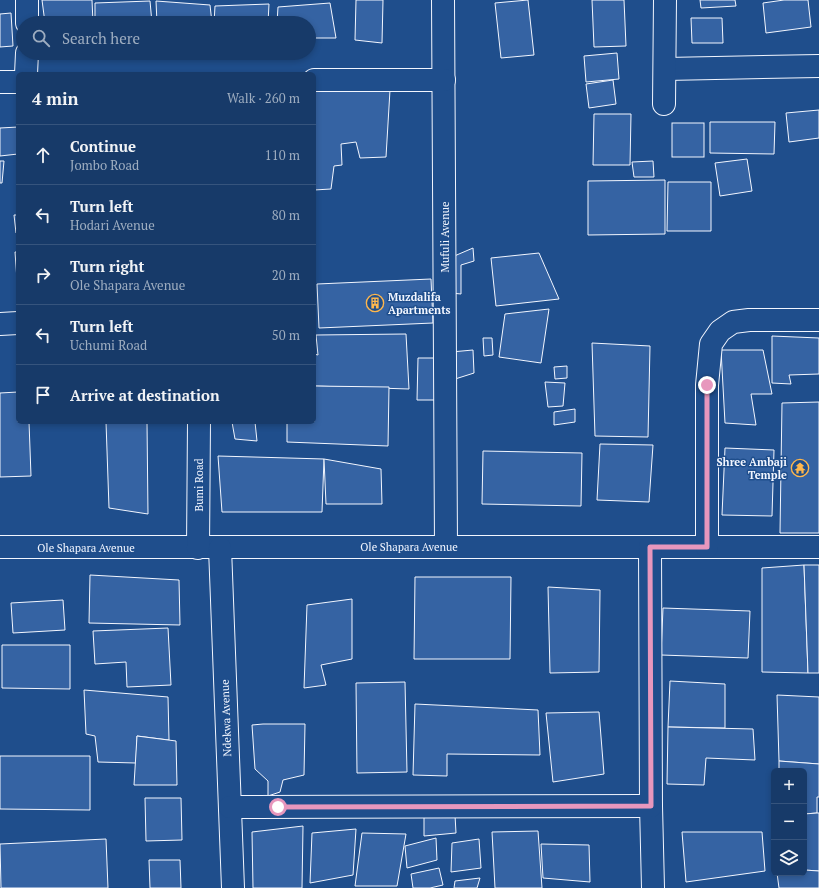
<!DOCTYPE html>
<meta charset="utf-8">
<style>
:root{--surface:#173a69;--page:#244571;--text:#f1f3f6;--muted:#9eadc0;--line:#36547d}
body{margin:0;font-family:"PT Serif",serif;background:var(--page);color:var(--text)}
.controls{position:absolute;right:12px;bottom:12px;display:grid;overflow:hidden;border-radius:6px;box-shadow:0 2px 6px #0003}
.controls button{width:36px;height:36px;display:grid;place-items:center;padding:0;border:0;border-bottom:1px solid var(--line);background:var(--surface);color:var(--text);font:20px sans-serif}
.stop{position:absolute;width:12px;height:12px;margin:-9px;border:3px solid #e797bd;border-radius:50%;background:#fff}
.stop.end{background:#e797bd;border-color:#fff;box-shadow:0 1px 4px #0008}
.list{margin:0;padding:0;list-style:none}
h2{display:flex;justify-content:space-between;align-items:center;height:52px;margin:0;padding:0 16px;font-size:17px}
h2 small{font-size:13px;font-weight:400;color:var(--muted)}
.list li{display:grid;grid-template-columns:26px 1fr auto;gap:12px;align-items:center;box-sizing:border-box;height:60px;padding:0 16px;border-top:1px solid var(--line)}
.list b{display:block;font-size:15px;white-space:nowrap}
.list p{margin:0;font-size:13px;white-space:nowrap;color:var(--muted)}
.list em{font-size:13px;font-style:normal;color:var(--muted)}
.icon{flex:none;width:22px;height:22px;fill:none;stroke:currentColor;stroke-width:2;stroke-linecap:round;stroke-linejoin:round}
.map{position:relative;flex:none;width:819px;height:888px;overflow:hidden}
.search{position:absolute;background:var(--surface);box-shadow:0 2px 6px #0003;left:16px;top:16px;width:300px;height:44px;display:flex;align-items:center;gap:10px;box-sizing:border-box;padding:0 14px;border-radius:22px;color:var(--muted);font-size:15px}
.panel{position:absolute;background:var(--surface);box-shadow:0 2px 6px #0003;left:16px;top:72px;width:300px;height:352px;border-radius:6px}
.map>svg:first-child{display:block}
</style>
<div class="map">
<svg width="819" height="888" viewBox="0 0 819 888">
<rect width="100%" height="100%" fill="#1f4e8c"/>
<g fill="#3563a3" stroke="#f2f6ff">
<polygon points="42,0 92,0 93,23 45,23"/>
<polygon points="356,0 383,0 382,43 355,40"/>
<polygon points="528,0 534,55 501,58 495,3"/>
<polygon points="592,0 624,0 626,46 594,47"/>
<polygon points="700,0 735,0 736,6 701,8"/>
<polygon points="784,0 808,0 811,27 766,33 763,3"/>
<polygon points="150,1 152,23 95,23 95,3"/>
<polygon points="156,1 210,5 212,23 157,23"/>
<polygon points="330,3 336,38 309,38 309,23 277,23 278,7"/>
<polygon points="269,4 268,23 214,23 215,6"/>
<polygon points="11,13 13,46 0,47 0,14"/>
<polygon points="691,18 722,18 723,43 692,43"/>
<polygon points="617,53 619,79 586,82 584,56"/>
<polygon points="613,80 616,104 589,108 586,84"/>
<polygon points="314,87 390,90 386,157 360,158 356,142 341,144 342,165 334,166 331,189 314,190"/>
<polygon points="819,110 819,138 789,142 786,113"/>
<polygon points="594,114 631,114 630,165 593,165"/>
<polygon points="710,122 775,122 774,154 710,153"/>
<rect x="672" y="123" width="32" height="34"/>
<polygon points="18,127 18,154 0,156 0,128"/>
<polygon points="747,159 752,191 720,196 715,163"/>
<polygon points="0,161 4,161 2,183 0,183"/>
<polygon points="653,161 654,177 634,177 632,162"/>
<polygon points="665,180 665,234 588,235 588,181"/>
<polygon points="668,182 711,182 711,231 667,231"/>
<polygon points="14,215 18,215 18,233 16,233"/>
<polygon points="473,248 474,261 461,265 461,294 451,293 452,257"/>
<polygon points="15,252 18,252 18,280 17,280"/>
<polygon points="539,253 559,299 496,306 491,258"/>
<polygon points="431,279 433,323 319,328 317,284"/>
<polygon points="549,309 541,363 499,357 505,314"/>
<polygon points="406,334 409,389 314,386 314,354 318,355 316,335"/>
<polygon points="772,336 819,338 819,374 789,375 791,384 772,383"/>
<polygon points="483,338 492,338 493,355 484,356"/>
<polygon points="592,343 650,346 648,437 595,436"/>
<polygon points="473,350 474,373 452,380 451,352"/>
<polygon points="721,350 763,350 772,394 751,394 756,425 725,423"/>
<polygon points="418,358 440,358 440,400 417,400"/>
<polygon points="567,366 567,378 555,379 554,367"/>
<polygon points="545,382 565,383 563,406 548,407"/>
<polygon points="314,386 389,387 388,446 287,442 287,422 314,422"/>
<polygon points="18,392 18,422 29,422 31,476 0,477 0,393"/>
<polygon points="819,402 819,533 780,533 782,403"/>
<polygon points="575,409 575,422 554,425 554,412"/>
<polygon points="106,422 147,422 148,514 109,508"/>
<polygon points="232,422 255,422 257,441 235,439"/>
<polygon points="600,444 653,445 649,502 597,500"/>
<polygon points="725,448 774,450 772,516 722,515"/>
<polygon points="483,451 582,453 581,506 482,504"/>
<polygon points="218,456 324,459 322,512 222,512"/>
<polygon points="324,459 381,469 382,504 326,504"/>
<polygon points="804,565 808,673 762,672 762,568"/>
<polygon points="804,565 819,565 819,673 808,673"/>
<polygon points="90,575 179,580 180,625 89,623"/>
<polygon points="415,577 511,577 510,659 414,659"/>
<polygon points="548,587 600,590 599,672 550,673"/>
<polygon points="352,599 352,659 321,665 326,685 304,688 307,605"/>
<polygon points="63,600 65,630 13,633 11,603"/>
<polygon points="663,608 750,611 748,658 661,655"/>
<polygon points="168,628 171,685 127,687 126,662 95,664 93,631"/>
<polygon points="2,645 70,645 70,689 2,688"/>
<polygon points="670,681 725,684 725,728 668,727"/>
<polygon points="405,682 407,772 357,773 356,683"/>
<polygon points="84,690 168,697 169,740 137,736 136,763 98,762 95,736 86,734"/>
<polygon points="777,695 819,697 819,764 779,761"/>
<polygon points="415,704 538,710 540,755 447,754 447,776 413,775"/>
<polygon points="599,712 604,774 553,782 546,713"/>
<polygon points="263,724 305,724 304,775 283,780 280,792 268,796 268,781 255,769 252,725"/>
<polygon points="668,727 753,729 755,760 706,758 704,785 667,784"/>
<polygon points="137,736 176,741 177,785 134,785"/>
<polygon points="0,756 90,756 90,810 0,809"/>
<polygon points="779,761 819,764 819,797 817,797 817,813 804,814 804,771 779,771"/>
<polygon points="145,798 181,798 182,840 146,841"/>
<polygon points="817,813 819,813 819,871 804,870 804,814"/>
<polygon points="455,815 456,833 424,836 424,817"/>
<polygon points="303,826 302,888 253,888 252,832"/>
<polygon points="356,829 353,875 310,883 312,833"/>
<polygon points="538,831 542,888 495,888 492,832"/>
<polygon points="682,832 762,832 765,871 686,882"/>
<polygon points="362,833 406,834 397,886 355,886"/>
<polygon points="436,838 437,860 407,868 405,846"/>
<polygon points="106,839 108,888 1,888 0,844"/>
<polygon points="479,839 481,868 451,872 452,843"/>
<polygon points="541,844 589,845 590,882 543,878"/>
<polygon points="149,860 180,860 181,888 150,888"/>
<polygon points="439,868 443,885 430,888 413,888 411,874"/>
<polygon points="804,870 819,871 819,888 779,888 777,873 804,873"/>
<polygon points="480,878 477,888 454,888 455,881"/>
</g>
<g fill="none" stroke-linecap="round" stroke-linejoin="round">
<defs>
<g id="minor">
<polyline points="443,0 446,546"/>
<polyline points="27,23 27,0"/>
<polyline points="666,69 819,66"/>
<polyline points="26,74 27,53"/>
<polyline points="314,80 444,80"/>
<polyline points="0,82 18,82"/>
<polyline points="664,104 665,0"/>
<polyline points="0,324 18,323"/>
<polyline points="0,547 819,547"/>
<polyline points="650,547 651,806 653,888"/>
<polyline points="707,547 707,385 711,344 720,331 733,322 749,320 819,320"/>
<polyline points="198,548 199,422"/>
<polyline points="220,548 233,888"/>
<polyline points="230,807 651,806"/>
</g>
</defs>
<use href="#minor" stroke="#f2f6ff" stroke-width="24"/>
<use href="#minor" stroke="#1f4e8c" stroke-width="22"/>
</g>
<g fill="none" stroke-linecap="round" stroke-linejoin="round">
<polyline stroke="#e797bd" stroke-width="5" points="278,807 651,806 650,547 707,547 707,385"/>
</g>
<defs>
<symbol id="building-ring" viewBox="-11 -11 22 22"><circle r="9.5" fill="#1f4e8c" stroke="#ffb74d" stroke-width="1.5"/><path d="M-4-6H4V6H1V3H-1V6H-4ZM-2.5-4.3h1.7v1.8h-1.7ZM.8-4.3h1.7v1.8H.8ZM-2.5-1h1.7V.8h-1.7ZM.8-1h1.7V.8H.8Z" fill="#ffb74d"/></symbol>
<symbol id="temple-ring" viewBox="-11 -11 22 22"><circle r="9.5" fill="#1f4e8c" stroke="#ffb74d" stroke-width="1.5"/><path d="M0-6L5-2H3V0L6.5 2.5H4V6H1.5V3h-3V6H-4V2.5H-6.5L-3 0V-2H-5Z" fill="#ffb74d"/></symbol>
</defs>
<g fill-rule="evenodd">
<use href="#building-ring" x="365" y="293" width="20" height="20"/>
<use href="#temple-ring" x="790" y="458" width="20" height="20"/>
</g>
<g text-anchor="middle" stroke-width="3" stroke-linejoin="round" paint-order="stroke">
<g font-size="11" fill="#f2f6ff" stroke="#1f4e8c">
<text transform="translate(445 237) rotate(-90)" y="4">Mufuli Avenue</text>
<text transform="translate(199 485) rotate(-90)" y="4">Bumi Road</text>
<text x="409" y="551">Ole Shapara Avenue</text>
<text x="86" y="552">Ole Shapara Avenue</text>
<text transform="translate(226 718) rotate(-92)" y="4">Ndekwa Avenue</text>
</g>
<g font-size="11" font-weight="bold" fill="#f2f6ff" stroke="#1f4e8c" text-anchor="start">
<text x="388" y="301">Muzdalifa<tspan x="388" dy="13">Apartments</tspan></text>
<text x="787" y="466" text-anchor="end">Shree Ambaji<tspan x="787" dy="13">Temple</tspan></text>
</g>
</g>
</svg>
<div class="controls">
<button>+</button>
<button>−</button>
<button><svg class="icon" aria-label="layers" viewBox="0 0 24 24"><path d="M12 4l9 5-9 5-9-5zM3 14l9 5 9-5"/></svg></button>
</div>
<div class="stop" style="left:278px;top:807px"></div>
<div class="stop end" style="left:707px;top:385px"></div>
<div class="search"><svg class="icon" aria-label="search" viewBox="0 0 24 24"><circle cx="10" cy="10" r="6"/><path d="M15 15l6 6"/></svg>Search here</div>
<section class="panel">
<h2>4 min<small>Walk · 260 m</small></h2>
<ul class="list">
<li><svg class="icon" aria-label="ahead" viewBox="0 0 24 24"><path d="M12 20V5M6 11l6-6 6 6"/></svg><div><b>Continue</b><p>Jombo Road</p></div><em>110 m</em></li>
<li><svg class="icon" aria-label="left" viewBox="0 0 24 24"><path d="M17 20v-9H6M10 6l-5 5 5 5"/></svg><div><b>Turn left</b><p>Hodari Avenue</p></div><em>80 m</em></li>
<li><svg class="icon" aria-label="right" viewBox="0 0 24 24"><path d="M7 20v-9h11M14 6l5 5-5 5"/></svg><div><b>Turn right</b><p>Ole Shapara Avenue</p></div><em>20 m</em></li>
<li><svg class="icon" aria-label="left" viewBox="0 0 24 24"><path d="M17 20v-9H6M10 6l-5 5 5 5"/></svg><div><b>Turn left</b><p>Uchumi Road</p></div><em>50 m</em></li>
<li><svg class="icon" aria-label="arrive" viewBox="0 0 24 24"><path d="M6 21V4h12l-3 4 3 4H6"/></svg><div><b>Arrive at destination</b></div></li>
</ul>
</section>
</div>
